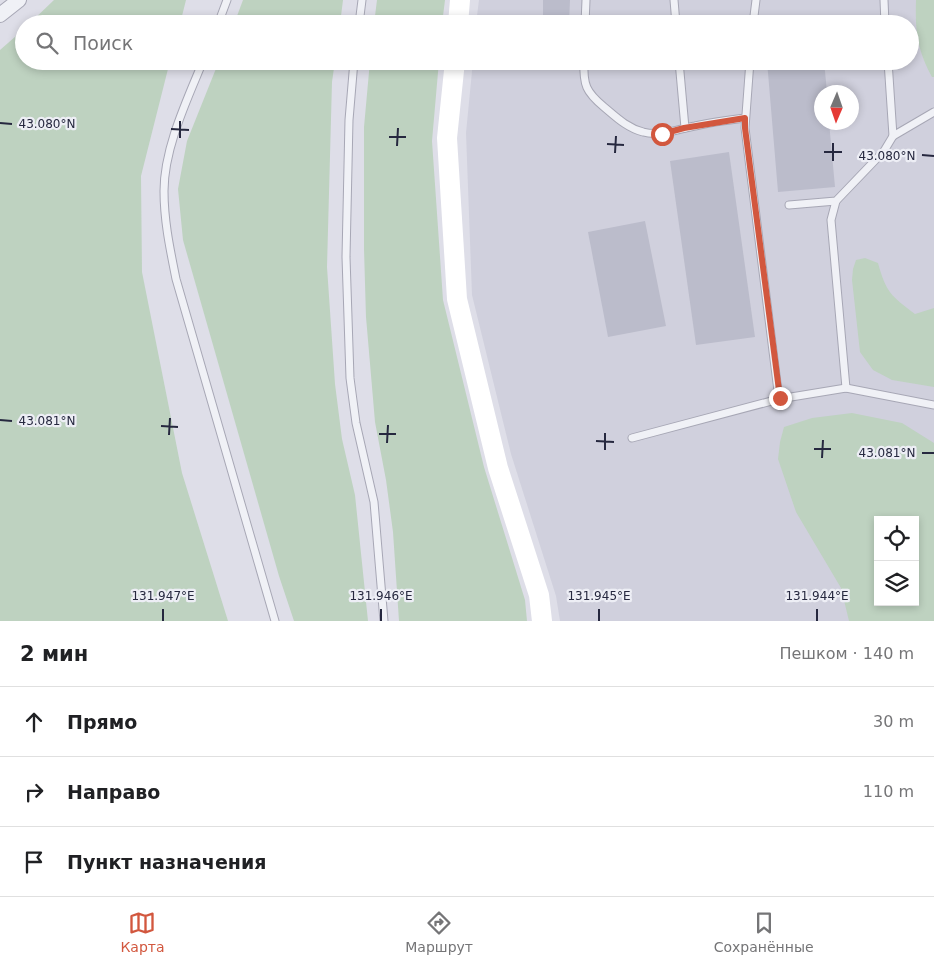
<!DOCTYPE html>
<html lang="ru">
<meta charset="utf-8">
<style>
:root{--surface:#fff;--page:#f2f2f2;--text:#202124;--muted:#757577;--line:#e0e0e0;--accent:#d2573e}
body{margin:0;font-family:"DejaVu Sans",sans-serif;background:var(--page);color:var(--text)}
.controls{position:absolute;right:15px;bottom:15px;display:grid;overflow:hidden;border-radius:0px;box-shadow:0 2px 8px #0003}
.controls button{width:45px;height:45px;display:grid;place-items:center;padding:0;border:0;border-bottom:1px solid var(--line);background:var(--surface);color:var(--text);font:25px sans-serif}
.compass{position:absolute;left:814px;top:85px;width:45px;height:45px;border-radius:50%;background:var(--surface);box-shadow:0 2px 8px #0003;rotate:182deg}
.stop{position:absolute;width:15px;height:15px;margin:-11px;border:4px solid #d2573e;border-radius:50%;background:#fff}
.stop.end{background:#d2573e;border-color:#fff;box-shadow:0 1px 5px #0008}
.list{margin:0;padding:0;list-style:none}
h2{display:flex;justify-content:space-between;align-items:center;height:65px;margin:0;padding:0 20px;font-size:21px}
h2 small{font-size:16px;font-weight:400;color:var(--muted)}
.list li{display:grid;grid-template-columns:32px 1fr auto;gap:15px;align-items:center;box-sizing:border-box;height:70px;padding:0 20px;border-top:1px solid var(--line)}
.list b{display:block;font-size:19px;white-space:nowrap}
.list em{font-size:16px;font-style:normal;color:var(--muted)}
.icon{flex:none;width:28px;height:28px;fill:none;stroke:currentColor;stroke-width:2;stroke-linecap:round;stroke-linejoin:round}
.map{position:relative;flex:none;width:934px;height:621px;overflow:hidden}
.search{position:absolute;background:var(--surface);box-shadow:0 2px 8px #0003;left:15px;right:15px;top:15px;height:55px;display:flex;align-items:center;gap:12px;box-sizing:border-box;padding:0 18px;border-radius:28px;color:var(--muted);font-size:19px}
.sheet{height:275px;background:var(--surface)}
nav{display:flex;justify-content:space-around;align-items:center;box-sizing:border-box;height:70px;border-top:1px solid var(--line);background:var(--surface);font-size:14px;color:var(--muted)}
nav a{display:grid;justify-items:center;gap:2px}
nav .on{color:var(--accent)}
.map>svg:first-child{display:block}
</style>
<div class="map">
<svg width="934" height="621" viewBox="0 0 934 621">
<rect width="100%" height="100%" fill="#dedee8"/>
<path fill="#d0d0dd" fill-rule="evenodd" d="M479 0H934V621H560L556 596 511 454 472 295 466 133 473 61H910V24H476ZM822 92H852V122H822ZM878 520H915V602H878Z"/>
<g fill="#bed2c0" fill-rule="evenodd">
<polygon points="54,0 186,0 180,24 29,24"/>
<polygon points="243,0 343,0 340,24 234,24"/>
<polygon points="377,0 445,0 442,24 374,24"/>
<path d="M916 0H934V77H932C917 50 915 30 916 0Z"/>
<polygon points="24,29 24,61 170,61 141,176 142,272 182,473 228,621 0,621 0,50"/>
<polygon points="219,61 335,61 332,82 327,267 335,384 342,439 355,495 368,621 294,621 279,576 183,240 178,189 187,141"/>
<polygon points="370,61 439,61 432,141 443,300 484,467 525,600 527,621 399,621 393,532 386,480 375,422 366,317 364,249 364,127"/>
<path d="M865 258 878 263C886 292 891 296 915 314L934 308V387L892 380 873 370 860 352 852 280 853 269 856 260Z"/>
<path d="M852 413 902 423 934 443V621H849L841 588 796 512 778 459 780 442 784 427 812 418ZM878 520H915V602H878Z"/>
</g>
<g fill="#bbbccb">
<polygon points="543,0 570,0 569,24 543,24"/>
<polygon points="821,20 821,24 793,24 793,22"/>
<polygon points="541,61 568,61 568,68 541,67"/>
<polygon points="767,61 824,61 827,92 822,92 822,122 829,122 835,187 778,192"/>
<polygon points="729,152 755,337 696,345 670,161"/>
<polygon points="645,221 666,326 608,337 588,232"/>
</g>
<g fill="none" stroke-linecap="round" stroke-linejoin="round">
<defs>
<g id="lane">
<polyline points="674,0 676,24"/>
<polyline points="884,0 885,24"/>
<polyline points="218,24 227,0"/>
<polyline points="359,24 362,0"/>
<polyline points="585,24 586,0"/>
<polyline points="753,24 756,0"/>
<path d="M203 61C187 100 164 148 164 191 164 221 170 249 176 279L275 621"/>
<polyline points="354,61 349,120 346,257 350,378 356,423 374,502 384,621"/>
<path d="M584 61C583 85 586 92 604 107 616 117 627 128 643 132 660 137 678 129 695 126 712 122 728 120 745 118"/>
<polyline points="679,61 685,128"/>
<polyline points="750,61 745,128 779,399"/>
<polyline points="893,136 934,112"/>
<polyline points="836,201 831,220 846,388"/>
<polyline points="789,205 836,201 884,151 893,136 888,61"/>
<polyline points="632,438 779,399 846,388 934,405"/>
</g>
<polyline id="street" points="0,15 19,0"/>
</defs>
<use href="#lane" stroke="#a7a7b5" stroke-width="9"/>
<use href="#street" stroke="#a7a7b5" stroke-width="16"/>
<use href="#lane" stroke="#f0f1f6" stroke-width="7"/>
<use href="#street" stroke="#f0f1f6" stroke-width="14"/>
<g stroke="#fff" stroke-width="20">
<polyline points="458,24 460,0"/>
<polyline points="455,61 447,138 457,299 498,468 539,595 542,621"/>
</g>
</g>
<g fill="none" stroke-linecap="round" stroke-linejoin="round">
<polyline stroke="#d2573e" stroke-width="6" points="662,134 684,128 745,118 745,128 780,398"/>
</g>
<path fill="none" stroke="#26283f" stroke-width="2" d="M0 123 12 124M171 129 189 130M389 137H406M180 138V121M607 144 624 145M397 146 398 128M824 152H842M615 153 616 136M922 155 934 156M833 161V143M0 420 12 421M161 426 178 427M379 434H396M169 435 170 418M596 441 614 442M387 443 388 425M814 449H831M605 450V433M922 453H934M822 458 823 440M163 621V609M381 621V609M599 621V609M817 621V609"/>
<g font-size="12" text-anchor="middle" fill="#26283f" stroke="#edeef5" stroke-width="4.5" stroke-linejoin="round" paint-order="stroke">
<text x="47" y="128">43.080°N</text>
<text x="887" y="160">43.080°N</text>
<text x="47" y="425">43.081°N</text>
<text x="887" y="457">43.081°N</text>
<text x="163" y="600">131.947°E</text>
<text x="381" y="600">131.946°E</text>
<text x="599" y="600">131.945°E</text>
<text x="817" y="600">131.944°E</text>
</g>
</svg>
<div class="controls">
<button><svg class="icon" aria-label="locate" viewBox="0 0 24 24"><circle cx="12" cy="12" r="6"/><path d="M12 2v4M12 18v4M2 12h4M18 12h4"/></svg></button>
<button><svg class="icon" aria-label="layers" viewBox="0 0 24 24"><path d="M12 4l9 5-9 5-9-5zM3 14l9 5 9-5"/></svg></button>
</div>
<svg class="compass" viewBox="-18 -18 36 36"><path d="M0-13l5 13h-10z" fill="#e53935"/><path d="M0 13l5-13h-10z" fill="#757577"/></svg>
<div class="stop" style="left:662px;top:134px"></div>
<div class="stop end" style="left:780px;top:398px"></div>
<div class="search"><svg class="icon" aria-label="search" viewBox="0 0 24 24"><circle cx="10" cy="10" r="6"/><path d="M15 15l6 6"/></svg>Поиск</div>
</div>
<section class="sheet">
<h2>2 мин<small>Пешком · 140 m</small></h2>
<ul class="list">
<li><svg class="icon" aria-label="ahead" viewBox="0 0 24 24"><path d="M12 20V5M6 11l6-6 6 6"/></svg><div><b>Прямо</b></div><em>30 m</em></li>
<li><svg class="icon" aria-label="right" viewBox="0 0 24 24"><path d="M7 20v-9h11M14 6l5 5-5 5"/></svg><div><b>Направо</b></div><em>110 m</em></li>
<li><svg class="icon" aria-label="arrive" viewBox="0 0 24 24"><path d="M6 21V4h12l-3 4 3 4H6"/></svg><div><b>Пункт назначения</b></div></li>
</ul>
</section>
<nav>
<a class="on"><svg class="icon" aria-label="map" viewBox="0 0 24 24"><path d="M3 6l6-2 6 2 6-2v14l-6 2-6-2-6 2zM9 4v14M15 6v14"/></svg>Карта</a>
<a><svg class="icon" aria-label="directions" viewBox="0 0 24 24"><path d="M12 3l9 9-9 9-9-9zM9 14v-3h6M13 9l2 2-2 2"/></svg>Маршрут</a>
<a><svg class="icon" aria-label="saved" viewBox="0 0 24 24"><path d="M7 4h10v16l-5-4-5 4z"/></svg>Сохранённые</a>
</nav>
